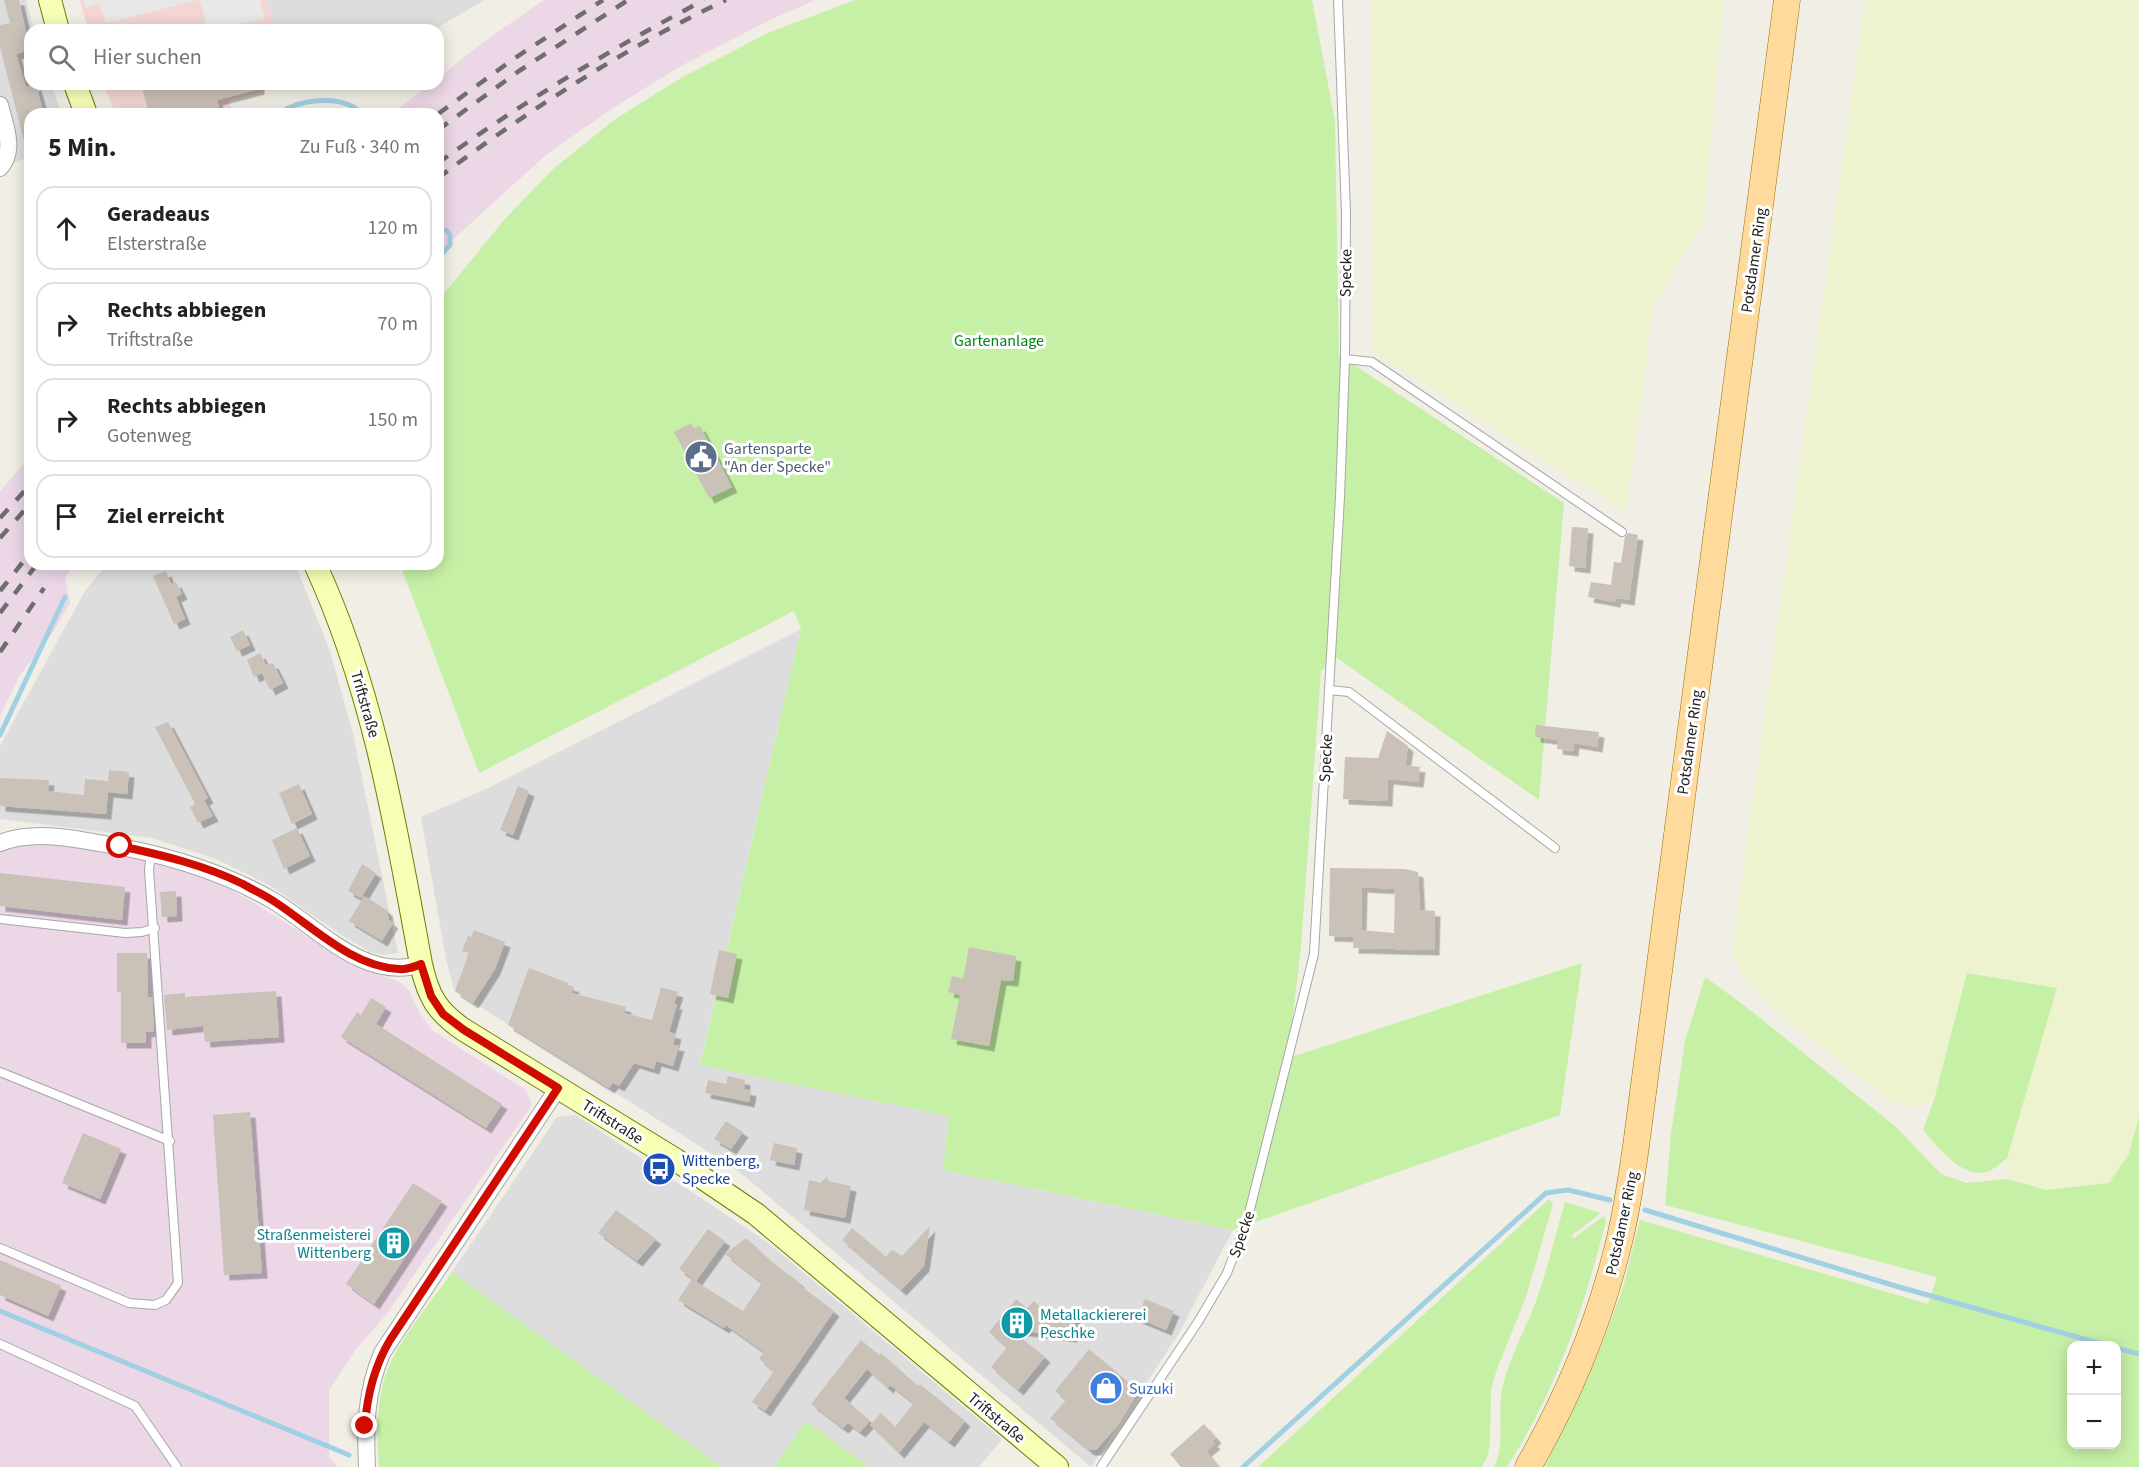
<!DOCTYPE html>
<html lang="de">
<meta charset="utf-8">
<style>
:root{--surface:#fff;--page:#f6f6f6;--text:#222;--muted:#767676;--line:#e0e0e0}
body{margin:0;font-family:"Source Sans 3",sans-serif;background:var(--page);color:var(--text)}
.controls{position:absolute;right:18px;bottom:18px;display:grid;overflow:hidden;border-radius:12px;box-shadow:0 3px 15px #0003}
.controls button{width:54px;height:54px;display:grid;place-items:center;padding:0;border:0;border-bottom:2px solid var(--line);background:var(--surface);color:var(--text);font:30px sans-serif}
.stop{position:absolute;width:18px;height:18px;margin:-14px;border:4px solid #d00c00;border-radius:50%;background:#fff}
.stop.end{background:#d00c00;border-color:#fff;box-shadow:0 2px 6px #0008}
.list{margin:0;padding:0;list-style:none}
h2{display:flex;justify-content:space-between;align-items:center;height:78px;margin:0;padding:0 24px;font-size:26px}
h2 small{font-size:20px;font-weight:400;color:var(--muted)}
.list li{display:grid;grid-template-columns:39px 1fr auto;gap:18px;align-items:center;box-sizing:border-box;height:84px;margin:0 12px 12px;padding:0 12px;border:2px solid var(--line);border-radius:18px}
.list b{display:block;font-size:22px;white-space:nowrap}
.list p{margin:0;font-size:20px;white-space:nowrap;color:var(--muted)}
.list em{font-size:20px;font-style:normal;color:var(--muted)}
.icon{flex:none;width:33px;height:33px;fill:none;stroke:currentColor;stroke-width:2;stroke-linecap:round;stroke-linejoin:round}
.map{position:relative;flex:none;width:2139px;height:1467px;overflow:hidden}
.search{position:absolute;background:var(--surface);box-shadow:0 3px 15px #0003;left:24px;top:24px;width:420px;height:66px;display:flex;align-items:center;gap:15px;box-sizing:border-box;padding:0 21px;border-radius:18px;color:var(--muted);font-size:22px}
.panel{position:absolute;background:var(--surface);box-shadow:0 3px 15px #0003;left:24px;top:108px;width:420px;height:462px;border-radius:18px}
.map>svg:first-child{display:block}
</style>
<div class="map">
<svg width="2139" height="1467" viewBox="0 0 2139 1467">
<defs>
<filter id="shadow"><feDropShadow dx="5.5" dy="5.5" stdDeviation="0" flood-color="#0004"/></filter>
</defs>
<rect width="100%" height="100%" fill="#f1eee5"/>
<g fill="#dedddd">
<polygon points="0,0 26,0 34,30 30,30 30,84 51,84 62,114 30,114 30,158 0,165"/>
<polygon points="267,0 484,0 434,30 274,30"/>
<polygon points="107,564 295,564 330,651 353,734 398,953 383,955 370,952 341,935 269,885 216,859 152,838 0,819 0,746 85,591"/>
<polygon points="801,629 700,1064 949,1116 944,1170 1233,1230 1178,1335 1091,1467 737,1170 454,990 446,959 421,817 488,788"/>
<polygon points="576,1115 767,1242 1002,1439 979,1467 869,1467 806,1421 774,1467 721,1467 452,1272 557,1117"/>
</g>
<g fill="#f3d6d3">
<polygon points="80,0 267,0 274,30 88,30"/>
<polygon points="103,84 287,84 287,86 229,100 232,114 116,114"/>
</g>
<g fill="#ebd7e6">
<polygon points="544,0 815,0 770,20 679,67 610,110 547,154 438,253 438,114 392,114 430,84 438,84 438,78 482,43"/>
<polygon points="30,457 30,564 76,564 65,577 70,603 53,632 20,675 0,716 0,491"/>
<polygon points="51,840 126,855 184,871 218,883 253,902 339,957 368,970 400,982 409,991 419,1012 433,1031 526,1090 532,1105 386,1315 356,1349 329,1390 329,1457 338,1467 0,1467 0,850 8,845"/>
</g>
<g fill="#edf2cf">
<polygon points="1371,0 1724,0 1703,224 1654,304 1626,512 1374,352"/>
<polygon points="1865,0 2139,0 2139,1117 2129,1154 2109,1183 2046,1190 2007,1179 2007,1158 2056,988 1967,973 1934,1100 1913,1109 1891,1101 1780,1015 1743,977 1732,949"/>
</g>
<g fill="#c7f0a7" fill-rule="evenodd">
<polygon points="855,0 1312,0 1335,121 1339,355 1564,503 1539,800 1337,658 1321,671 1301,947 1288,1058 1582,963 1560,1115 1233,1230 943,1170 949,1116 700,1065 801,629 794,611 479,773 400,564 438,564 438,301 504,220 553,169 614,120 681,78 768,33"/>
<path d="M1967 973 2057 988 2007 1158C2001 1162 1994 1170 1987 1172 1962 1179 1937 1146 1923 1130L1934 1100Z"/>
<path d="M1705 977 1745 1006 1895 1126 1941 1174 1967 1183 2007 1179 2046 1190 2109 1183 2129 1154 2139 1117V1467H1545L1599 1352 1623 1288 1640 1220 1928 1304 1937 1277 1665 1205 1671 1134 1685 1041ZM2072 1346H2116V1444H2072Z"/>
<polygon points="1549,1199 1553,1204 1526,1297 1497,1369 1491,1389 1490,1441 1488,1455 1482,1467 1258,1467"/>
<path d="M1565 1202 1601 1213 1571 1236 1574 1238 1604 1216 1606 1221C1584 1308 1556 1391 1507 1467H1494C1506 1443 1497 1416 1502 1390 1508 1360 1524 1332 1535 1304 1547 1271 1555 1236 1565 1202Z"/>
<path d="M452 1272 721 1467H379C377 1439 376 1411 383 1383 393 1346 430 1304 452 1272Z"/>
<polygon points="806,1421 869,1467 774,1467"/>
</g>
<g fill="#e8e8e8">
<polygon points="83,0 198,0 106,23 99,4 86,8"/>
<polygon points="200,0 260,0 265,18 218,30 207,30"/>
</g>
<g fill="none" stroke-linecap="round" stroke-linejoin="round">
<g stroke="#a2d0e3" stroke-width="5">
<path d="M278 114C299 99 343 93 362 114"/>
<polyline points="438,258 450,245 450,235 446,230"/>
<polyline points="82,567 85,564"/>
<polyline points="0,735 65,597"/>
<polyline points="1645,1210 1899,1287 2109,1346"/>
<polyline points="0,1311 349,1455"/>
<polyline points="2116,1348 2139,1354"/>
<polyline points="1243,1467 1546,1193 1568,1190 1610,1200"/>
</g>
</g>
<g fill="#cac1b8" fill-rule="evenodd" filter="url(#shadow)">
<polygon points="4,0 19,0 30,50 16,54 26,87 36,85 44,114 30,114 30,144 25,145 0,47 0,25 10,23"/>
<polygon points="141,84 259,84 259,89 217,100 221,114 149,114"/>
<polygon points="691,423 694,428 700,426 732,487 709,498 674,432"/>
<polygon points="1572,527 1588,528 1585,568 1569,566"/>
<polygon points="1628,533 1638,535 1629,600 1616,598 1615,602 1588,597 1591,582 1611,585 1614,562 1621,563 1625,537"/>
<polygon points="166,571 171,584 176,582 182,594 176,597 185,619 174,624 153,576"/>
<polygon points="243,630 250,645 237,651 230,637"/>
<polygon points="260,653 266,665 273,663 283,683 270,690 262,673 254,677 247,660"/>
<polygon points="168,722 208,798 204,800 213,816 198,823 190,807 195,804 155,727"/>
<polygon points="1536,725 1599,732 1597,747 1574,743 1573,751 1557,749 1558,740 1535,737"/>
<polygon points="1387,731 1408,746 1405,765 1420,767 1418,782 1388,779 1387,801 1343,799 1345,757 1378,758"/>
<polygon points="109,770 129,772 127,794 108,792 106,814 0,806 0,778 49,780 48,791 84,795 85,779 108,781"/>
<polygon points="299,784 312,814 292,824 279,793"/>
<polygon points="518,786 529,791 513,835 500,830"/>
<polygon points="297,828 310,856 284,869 272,840"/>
<polygon points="362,864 376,873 361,898 348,891"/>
<path d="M1330 868 1405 869 1418 872 1420 910 1435 911 1434 950 1353 948 1354 937 1329 936ZM1362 887 1395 889 1394 933 1361 930Z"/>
<polygon points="0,873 125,887 122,920 0,906"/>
<polygon points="176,891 177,916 162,917 160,892"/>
<polygon points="364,896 387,910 389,920 393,923 382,941 349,921"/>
<polygon points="474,930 505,942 495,969 473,1003 455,991 469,953 462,951 468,936 471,937"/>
<polygon points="969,947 1016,956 1013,981 1001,980 989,1046 951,1039 960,995 948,992 952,976 963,979"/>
<polygon points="719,950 737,954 728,998 710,994"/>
<polygon points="117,953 147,953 148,997 152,997 154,1031 146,1032 146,1043 121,1043 121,992 117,992"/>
<polygon points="529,968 568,983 568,985 574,987 572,993 626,1007 624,1013 652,1020 661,987 678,992 674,1004 677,1004 669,1032 676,1034 673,1045 679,1046 673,1066 656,1061 654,1069 634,1063 619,1086 613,1083 609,1088 508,1025"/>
<polygon points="276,991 279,1037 205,1042 203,1026 167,1030 164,995 185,993 185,997"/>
<polygon points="371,998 386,1007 376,1024 502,1104 486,1128 341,1037 357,1012 361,1015"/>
<polygon points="728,1076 745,1080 744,1089 751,1091 749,1102 705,1093 708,1080 726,1084"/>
<polygon points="250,1112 262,1273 224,1275 213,1115"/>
<polygon points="726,1121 743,1132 731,1149 714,1139"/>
<polygon points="83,1133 121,1149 100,1199 62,1183"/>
<polygon points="774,1143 797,1148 794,1165 770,1160"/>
<polygon points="827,1177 829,1181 851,1186 845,1218 804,1210 809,1180 820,1183"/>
<polygon points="413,1183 442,1201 374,1304 346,1284"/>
<polygon points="616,1210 656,1239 637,1261 598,1233"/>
<polygon points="930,1226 924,1266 901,1290 842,1240 852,1228 886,1257 892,1250 902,1256"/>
<polygon points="708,1229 725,1241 696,1281 679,1269"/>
<polygon points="746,1238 774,1264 799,1282 798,1284 834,1311 765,1411 752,1402 774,1371 759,1359 764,1352 726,1325 724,1328 678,1300 692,1279 743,1311 762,1283 725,1254"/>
<polygon points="0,1260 61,1286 48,1316 0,1295"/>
<polygon points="1016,1299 1027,1308 1034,1301 1049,1314 1075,1317 1072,1337 1010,1329 1045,1357 1018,1390 991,1367 1007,1347 989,1332"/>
<polygon points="1145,1299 1174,1311 1166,1330 1137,1318"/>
<polygon points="861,1340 879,1355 881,1353 918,1386 920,1384 965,1421 949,1442 924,1422 899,1453 870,1425 881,1413 895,1427 914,1403 890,1385 888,1388 867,1369 844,1398 870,1421 860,1432 848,1423 843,1428 811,1404"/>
<polygon points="1089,1349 1139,1391 1119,1424 1096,1450 1089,1450 1050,1418 1066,1400 1055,1391"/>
<polygon points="1204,1424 1216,1438 1212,1441 1215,1444 1206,1451 1219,1467 1181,1467 1170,1454"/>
</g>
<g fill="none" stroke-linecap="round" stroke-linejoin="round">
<defs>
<g id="lane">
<polyline points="1345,359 1372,362 1622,532"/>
<polyline points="1329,690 1349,692 1555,848"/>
<polyline points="0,919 125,933 142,932 155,928"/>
<polyline points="0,1072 170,1141"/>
<polyline points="0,1248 129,1303 155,1305 166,1300 178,1283 149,870 151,853"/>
<polyline points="0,1344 135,1406 177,1467"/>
<polyline points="1101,1467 1198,1322 1227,1273 1247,1221 1314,954 1340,497 1345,359 1346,213 1338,0"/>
</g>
<g id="street">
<path d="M0 105C5 126 16 150 0 168"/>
<path d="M0 843C32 831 66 837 99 843 160 853 218 869 272 900 316 926 365 983 421 964"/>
<path d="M367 1467C365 1426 366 1391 382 1353L558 1088"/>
</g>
<g id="secondary">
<polyline points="50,0 58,30"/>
<polyline points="75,84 86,114"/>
<path d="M315 564C374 691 396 828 421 964 428 996 437 1012 464 1030L676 1160 756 1214 1057 1467"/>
</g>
<path id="primary" d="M1528 1467C1567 1399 1598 1326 1617 1250 1626 1216 1631 1181 1636 1146L1787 0"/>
</defs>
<use href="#lane" stroke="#a7a7a7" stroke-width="10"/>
<use href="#street" stroke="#a7a7a7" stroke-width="18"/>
<use href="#secondary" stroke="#697e00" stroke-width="24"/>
<use href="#primary" stroke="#9c7100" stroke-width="27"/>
<use href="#lane" stroke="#fff" stroke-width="8"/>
<use href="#street" stroke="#fff" stroke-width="16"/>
<use href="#secondary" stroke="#f7ffb6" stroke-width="22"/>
<use href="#primary" stroke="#ffda9d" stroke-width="26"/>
<g stroke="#6e6e6e" stroke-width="4.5" stroke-dasharray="12 12" stroke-linecap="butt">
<polyline points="438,114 512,60 603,0"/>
<polyline points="438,130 519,71 628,0"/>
<path d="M438 163C523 102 611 49 704 0"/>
<path d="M438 178C526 112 626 47 726 0"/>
<polyline points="0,518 30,485"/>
<polyline points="0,538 30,504"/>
<polyline points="0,591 30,553"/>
<polyline points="0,613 37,564"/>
<polyline points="0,652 44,588"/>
</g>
</g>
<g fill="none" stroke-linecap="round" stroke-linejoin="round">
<path stroke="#d00c00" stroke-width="8" d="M120 846C162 855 204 865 243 884 253 890 265 895 275 902 312 926 352 967 399 969 407 970 414 967 421 964L431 996 443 1014 464 1030 558 1088 390 1340C374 1367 367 1395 365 1426"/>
</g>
<defs>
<symbol id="civic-disc" viewBox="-11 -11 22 22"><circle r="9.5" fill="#5c6f8a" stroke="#fff"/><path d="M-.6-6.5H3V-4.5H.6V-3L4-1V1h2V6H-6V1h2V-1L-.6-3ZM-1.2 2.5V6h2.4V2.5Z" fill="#fff"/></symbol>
<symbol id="bus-disc" viewBox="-11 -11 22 22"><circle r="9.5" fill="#1a4fb4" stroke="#fff"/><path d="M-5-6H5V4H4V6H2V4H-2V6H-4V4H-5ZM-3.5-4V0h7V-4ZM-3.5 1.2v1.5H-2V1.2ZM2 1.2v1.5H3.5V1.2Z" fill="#fff"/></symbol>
<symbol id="building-disc" viewBox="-11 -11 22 22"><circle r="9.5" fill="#0f9aa8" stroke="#fff"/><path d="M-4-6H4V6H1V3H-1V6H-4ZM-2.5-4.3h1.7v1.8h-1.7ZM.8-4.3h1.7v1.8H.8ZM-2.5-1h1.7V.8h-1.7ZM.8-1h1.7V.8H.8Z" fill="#fff"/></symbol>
<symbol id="shop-disc" viewBox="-11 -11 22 22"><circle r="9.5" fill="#3f7fe0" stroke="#fff"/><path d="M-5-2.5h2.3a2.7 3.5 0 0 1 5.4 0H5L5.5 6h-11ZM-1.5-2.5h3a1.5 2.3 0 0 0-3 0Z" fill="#fff"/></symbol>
</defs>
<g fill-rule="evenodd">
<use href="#civic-disc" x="682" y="438" width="38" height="38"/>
<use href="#bus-disc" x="640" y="1150" width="38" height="38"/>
<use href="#building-disc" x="375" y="1224" width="38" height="38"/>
<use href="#building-disc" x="998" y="1304" width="38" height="38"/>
<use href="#shop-disc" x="1087" y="1369" width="38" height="38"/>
</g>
<g text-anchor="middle" stroke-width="6" stroke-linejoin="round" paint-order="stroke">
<g font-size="16" fill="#202020" stroke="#fff">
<text transform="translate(1753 260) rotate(-82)" y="6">Potsdamer Ring</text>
<text transform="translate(1345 273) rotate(-89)" y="6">Specke</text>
<text transform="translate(366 704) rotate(74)" y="6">Triftstraße</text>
<text transform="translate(1689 742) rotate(-82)" y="6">Potsdamer Ring</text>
<text transform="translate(1325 758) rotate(-87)" y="6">Specke</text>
<text transform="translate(613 1121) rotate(32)" y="6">Triftstraße</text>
<text transform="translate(1621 1223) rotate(-78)" y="6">Potsdamer Ring</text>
<text transform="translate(1241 1234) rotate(-71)" y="6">Specke</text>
<text transform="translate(997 1417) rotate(40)" y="6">Triftstraße</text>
</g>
<g font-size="16" fill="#028514" stroke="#fff">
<text x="999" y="346">Gartenanlage</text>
</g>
<g font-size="16" fill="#4e5e75" stroke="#fff" text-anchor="start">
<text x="724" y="454">Gartensparte<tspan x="724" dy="18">"An der Specke"</tspan></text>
</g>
<g font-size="16" fill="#164399" stroke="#fff" text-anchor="start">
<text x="682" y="1166">Wittenberg,<tspan x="682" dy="18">Specke</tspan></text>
</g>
<g font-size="16" fill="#0d838f" stroke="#fff" text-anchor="end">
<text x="371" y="1240">Straßenmeisterei<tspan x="371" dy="18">Wittenberg</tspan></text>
<text x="1040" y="1320" text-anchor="start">Metallackiererei<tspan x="1040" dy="18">Peschke</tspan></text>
</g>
<g font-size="16" fill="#366cbe" stroke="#fff" text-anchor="start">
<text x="1129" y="1394">Suzuki</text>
</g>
</g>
</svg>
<div class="controls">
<button>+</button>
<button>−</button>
</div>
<div class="stop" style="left:120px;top:846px"></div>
<div class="stop end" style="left:365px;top:1426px"></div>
<div class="search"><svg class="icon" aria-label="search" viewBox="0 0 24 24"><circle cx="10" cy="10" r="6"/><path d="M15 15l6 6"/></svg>Hier suchen</div>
<section class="panel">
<h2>5 Min.<small>Zu Fuß · 340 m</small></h2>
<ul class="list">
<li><svg class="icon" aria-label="ahead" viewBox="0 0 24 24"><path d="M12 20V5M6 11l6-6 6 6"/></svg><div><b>Geradeaus</b><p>Elsterstraße</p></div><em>120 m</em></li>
<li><svg class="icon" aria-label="right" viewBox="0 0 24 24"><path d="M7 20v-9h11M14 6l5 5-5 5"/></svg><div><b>Rechts abbiegen</b><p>Triftstraße</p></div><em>70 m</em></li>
<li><svg class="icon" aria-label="right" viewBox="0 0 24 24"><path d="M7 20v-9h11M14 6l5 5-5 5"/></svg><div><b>Rechts abbiegen</b><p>Gotenweg</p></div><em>150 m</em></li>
<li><svg class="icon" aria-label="arrive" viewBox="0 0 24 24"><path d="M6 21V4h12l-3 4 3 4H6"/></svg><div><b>Ziel erreicht</b></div></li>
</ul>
</section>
</div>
